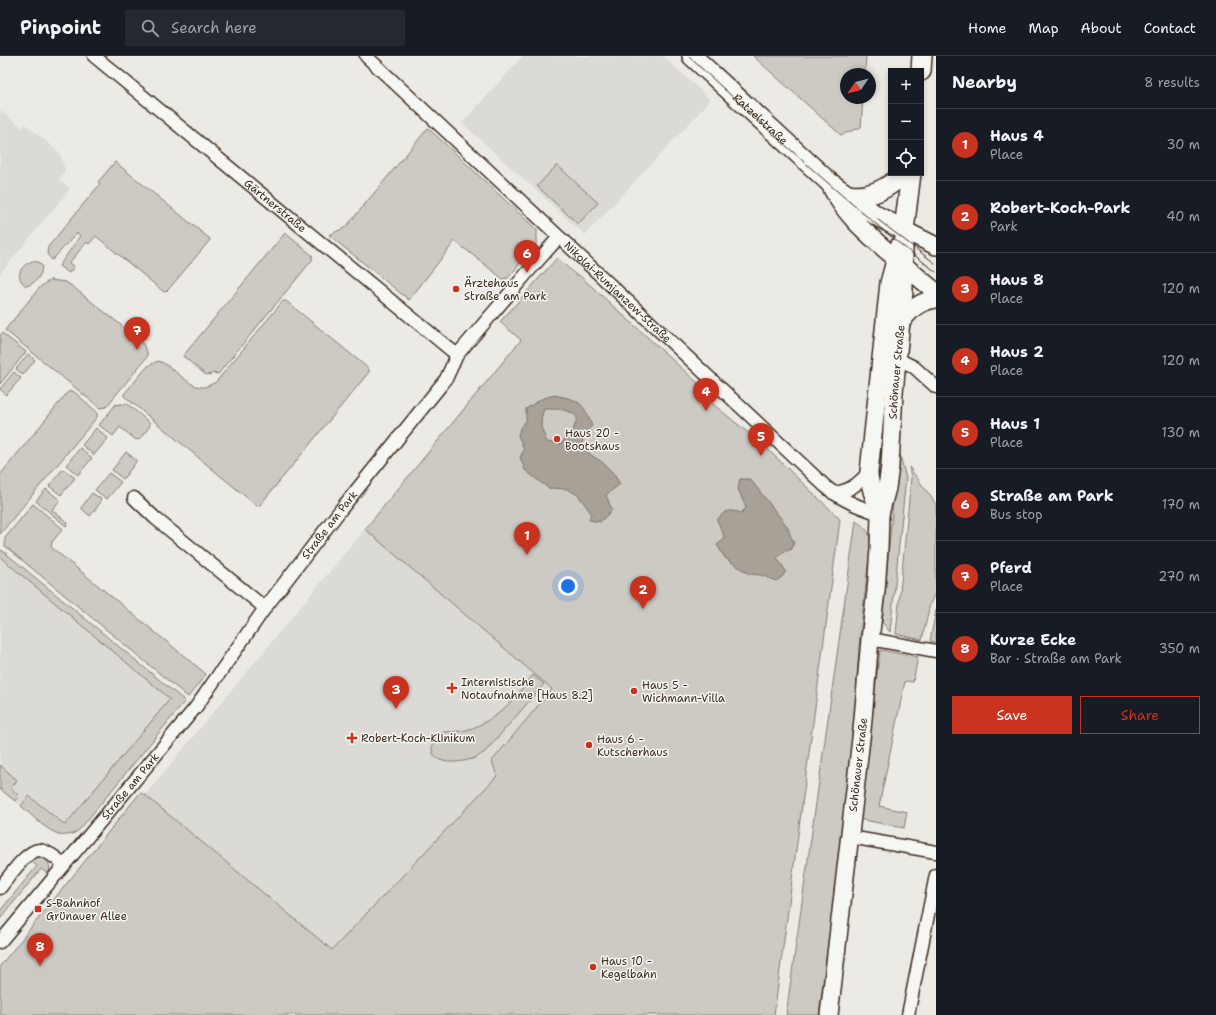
<!DOCTYPE html>
<meta charset="utf-8">
<style>
:root{--surface:#171b24;--page:#242831;--text:#f1f3f6;--muted:#9ea1a6;--line:#363941;--accent:#c8321e}
body{margin:0;font-family:"Shantell Sans",sans-serif;background:var(--page);color:var(--text)}
.controls{position:absolute;right:12px;top:12px;display:grid;overflow:hidden;border-radius:0px;box-shadow:0 2px 6px #0003}
.controls button{width:36px;height:36px;display:grid;place-items:center;padding:0;border:0;border-bottom:1px solid var(--line);background:var(--surface);color:var(--text);font:20px sans-serif}
.compass{position:absolute;left:840px;top:12px;width:36px;height:36px;border-radius:50%;background:var(--surface);box-shadow:0 2px 6px #0003;rotate:235deg}
.you{position:absolute;left:568px;top:530px;width:14px;height:14px;margin:-10px;border:3px solid #fff;border-radius:50%;background:#1a73e8;box-shadow:0 0 0 6px #1a73e833}
.badge{display:grid;place-items:center;width:26px;height:26px;border-radius:50%;background:var(--accent);color:#fff;font-size:13px;font-weight:700}
.pin{position:absolute;translate:-50% -33px;filter:drop-shadow(0 1px 2px #0008)}
.pin::after{content:'';position:absolute;top:21px;width:14px;height:12px;background:inherit;clip-path:polygon(0 0,100% 0,50% 100%)}
.list{margin:0;padding:0;list-style:none}
h2{display:flex;justify-content:space-between;align-items:center;height:52px;margin:0;padding:0 16px;font-size:17px}
h2 small{font-size:13px;font-weight:400;color:var(--muted)}
.list li{display:grid;grid-template-columns:26px 1fr auto;gap:12px;align-items:center;box-sizing:border-box;height:72px;padding:0 16px;border-top:1px solid var(--line)}
.list b{display:block;font-size:15px;white-space:nowrap}
.list p{margin:0;font-size:13px;white-space:nowrap;color:var(--muted)}
.list em{font-size:13px;font-style:normal;color:var(--muted)}
.actions{display:flex;gap:8px;padding:12px 16px}
.actions a{flex:1;padding:9px 0;border:1px solid var(--accent);border-radius:0px;text-align:center;font-size:14px;color:var(--accent)}
.actions .main{background:var(--accent);color:#fff}
.icon{flex:none;width:22px;height:22px;fill:none;stroke:currentColor;stroke-width:2;stroke-linecap:round;stroke-linejoin:round}
.map{position:relative;flex:none;width:936px;height:959px;overflow:hidden}
header{display:flex;align-items:center;gap:24px;box-sizing:border-box;height:56px;padding:0 20px;background:var(--surface);border-bottom:1px solid var(--line)}
header strong{font-size:19px}
nav{display:flex;gap:22px;margin-inline-start:auto;font-size:14px}
.search{width:280px;height:36px;background:var(--page);display:flex;align-items:center;gap:10px;box-sizing:border-box;padding:0 14px;border-radius:0px;color:var(--muted);font-size:15px}
main{display:flex}
aside{flex:1;background:var(--surface)}
.map>svg:first-child{display:block}
</style>
<header>
<strong>Pinpoint</strong>
<div class="search"><svg class="icon" aria-label="search" viewBox="0 0 24 24"><circle cx="10" cy="10" r="6"/><path d="M15 15l6 6"/></svg>Search here</div>
<nav><a>Home</a><a>Map</a><a>About</a><a>Contact</a></nav>
</header>
<main>
<div class="map">
<svg width="936" height="959" viewBox="0 0 936 959">
<rect width="100%" height="100%" fill="#ebeae5"/>
<filter id="ink" filterUnits="userSpaceOnUse"><feTurbulence type="fractalNoise" baseFrequency=".025" numOctaves="2"/><feDisplacementMap in="SourceGraphic" scale="8" xChannelSelector="R" yChannelSelector="G"/><feConvolveMatrix kernelMatrix="1 2 1 2 8 2 1 2 1" color-interpolation-filters="sRGB"/></filter>
<g filter="url(#ink)">
<g fill="#dcdad4">
<polygon points="523,0 663,0 711,44 585,179 462,67"/>
<polygon points="0,54 22,72 25,68 60,97 65,115 59,123 70,133 0,218"/>
<polygon points="365,473 552,633 492,704 497,720 332,894 145,739"/>
<polygon points="0,501 170,643 65,769 29,740 21,750 0,733"/>
</g>
<g fill="#cdcac4" stroke="#847a71">
<polygon points="753,0 866,0 865,18 846,18 846,42 863,42 861,71 841,79"/>
<polygon points="428,72 537,174 537,186 508,222 503,223 455,185 409,244 329,179 346,171"/>
<polygon points="115,106 210,183 210,184 167,235 164,236 96,180 89,188 87,186 69,207 74,211 69,217 59,210 80,180 77,177 52,204 47,198 48,191 100,128 98,126"/>
<polygon points="557,109 598,147 578,168 537,130"/>
<polygon points="285,177 313,200 311,201 313,203 218,318 213,317 209,319 207,318 206,319 183,300"/>
<polygon points="557,202 576,219 579,219 700,329 709,345 762,388 838,461 840,464 774,959 0,959 0,910 140,737 145,739 332,894 497,720 492,705 552,633 365,473 521,284 500,266"/>
<path d="M33 205 38 206 42 210C42 220 35 228 26 230 14 221 20 209 33 205Z"/>
<polygon points="50,224 66,226 73,231 141,285 147,296 147,301 106,351 100,352 5,274 40,231"/>
<path d="M283 245H286L369 313V316L260 449 257 450 124 340V338L148 310 158 305C173 309 189 333 204 331 208 330 212 328 216 326Z"/>
<polygon points="2,277 26,296 0,328 0,280"/>
<polygon points="28,298 35,304 23,319 16,313"/>
<polygon points="14,316 21,322 6,339 0,333"/>
<polygon points="73,335 97,356 97,361 0,478 0,419 68,336"/>
<polygon points="121,347 123,349 126,347 150,367 149,369 150,370 139,384 137,383 136,384 120,371 113,380 99,369 116,348 120,349"/>
<polygon points="96,372 108,382 94,399 82,389"/>
<polygon points="80,392 92,402 78,419 66,409"/>
<polygon points="898,392 906,422 890,576 882,566"/>
<polygon points="126,396 136,404 136,406 123,423 112,414"/>
<polygon points="909,411 936,448 936,535 930,548 922,584 896,578 911,422"/>
<polygon points="63,413 75,422 61,439 49,430"/>
<polygon points="109,417 121,426 107,443 95,434"/>
<polygon points="46,433 60,444 52,454 68,467 66,470 36,445"/>
<polygon points="92,437 101,443 100,445 101,446 90,460 81,452"/>
<polygon points="33,448 63,473 52,486 51,491 206,618 188,641 5,490 5,482"/>
<path d="M856 465C869 474 871 478 870 494L860 579 857 620 855 680 819 959H786Z"/>
<path d="M0 494 3 495 185 645 80 773C60 792 36 762 21 750L29 740 65 769 170 643 0 501Z"/>
<polygon points="936,554 936,586 930,585"/>
<polygon points="880,594 918,601 913,626 905,625 879,750 907,756 904,772 859,763"/>
<path d="M533 619 544 628 485 696C481 698 477 702 472 703 462 706 438 710 433 697 431 692 432 686 435 682 441 673 452 677 460 675 468 674 477 671 483 667 505 657 518 637 533 619Z"/>
<polygon points="0,709 17,724 11,732 19,740 15,745 0,733"/>
<path d="M39 801C48 802 52 810 48 818L41 813 0 863V855L37 810 31 805Z"/>
</g>
<g fill="#a8a198" stroke="#7c7167" fill-rule="evenodd">
<path d="M554 339C579 344 583 345 592 370L586 375 581 390 591 399 602 406 613 417 620 428 606 439 612 454 600 466 589 464 591 457 578 439 567 433 548 432 525 414 520 401 524 394 518 379 520 372 526 365V353L541 343ZM544 353C555 353 569 352 577 361 574 377 570 376 561 388L547 386C541 372 539 367 544 353Z"/>
<path d="M740 423H750L787 470 791 481 794 485 792 493 783 496 777 502 786 515 782 521 776 525 761 519 749 518 725 502 717 489 722 485 724 480 717 464C725 454 729 453 741 457L746 452 738 433Z"/>
</g>
<g fill="none" stroke-linecap="round" stroke-linejoin="round">
<defs>
<g id="street">
<path id="s1" d="M94 0 457 299"/>
<path id="s2" d="M366 0 825 430C841 444 859 451 880 458"/>
<polyline points="898,303 914,311 936,331"/>
<path d="M833 437C849 436 858 428 869 416"/>
<polyline points="134,442 155,462 265,552"/>
<polyline points="870,583 936,595"/>
<polyline points="850,781 936,796"/>
<path d="M0 832C8 822 27 793 40 794 50 796 57 803 64 809"/>
<path id="s3" d="M0 886 196 651 265 552 342 452 446 323 457 299 527 217 559 181"/>
<polyline points="908,959 936,819"/>
</g>
<g id="secondary">
<path d="M829 126C841 155 864 175 888 196 904 209 920 223 936 236"/>
<polyline points="904,174 936,190"/>
<path d="M902 265C911 253 920 245 936 243"/>
<path d="M880 458C875 444 869 430 869 416L889 227 899 190"/>
<path id="s4" d="M829 959 862 674 870 583 876 535 879 492 880 458 887 432 890 410 894 336 904 235V174"/>
</g>
<g id="primary">
<path id="s5" d="M692 0 829 126 877 160 904 174 911 117"/>
<polyline points="921,15 922,0"/>
<path d="M849 139C871 143 889 131 905 117"/>
</g>
</defs>
<use href="#street" stroke="#3b2a1e" stroke-width="15"/>
<use href="#secondary" stroke="#3b2a1e" stroke-width="20"/>
<use href="#primary" stroke="#3b2a1e" stroke-width="22"/>
<use href="#street" stroke="#f6f6f2" stroke-width="12"/>
<use href="#secondary" stroke="#f6f6f2" stroke-width="17"/>
<use href="#primary" stroke="#f6f6f2" stroke-width="19"/>
<g stroke="#3b2a1e" stroke-width="1">
<path d="M688 0C769 74 849 150 936 216"/>
<polyline points="877,163 936,208"/>
</g>
</g>
</g>
<g fill="#c8321e" stroke="#f6f6f2" stroke-width="1.5">
<circle cx="456" cy="233" r="4"/>
<circle cx="557" cy="383" r="4"/>
<path d="M450 626h4v4h4v4h-4v4h-4v-4h-4v-4h4z"/>
<circle cx="634" cy="635" r="4"/>
<path d="M350 676h4v4h4v4h-4v4h-4v-4h-4v-4h4z"/>
<circle cx="589" cy="689" r="4"/>
<rect x="34" y="849" width="8" height="8" rx="2"/>
<circle cx="593" cy="911" r="4"/>
</g>
<g text-anchor="middle" stroke-width="3" stroke-linejoin="round" paint-order="stroke">
<g font-size="11" fill="#3b2a1e" stroke="#f6f6f2">
<text dy="4" stroke="none"><textPath href="#s5" startOffset="93">Ratzelstraße</textPath></text>
<text dy="4" stroke="none"><textPath href="#s1" startOffset="235">Gärtnerstraße</textPath></text>
<text dy="4" stroke="none"><textPath href="#s2" startOffset="345">Nikolai-Rumjanzew-Straße</textPath></text>
<text dy="4" stroke="none"><textPath href="#s4" startOffset="647">Schönauer Straße</textPath></text>
<text dy="4" stroke="none"><textPath href="#s3" startOffset="532">Straße am Park</textPath></text>
<text dy="4" stroke="none"><textPath href="#s4" startOffset="252">Schönauer Straße</textPath></text>
<text dy="4" stroke="none"><textPath href="#s3" startOffset="203">Straße am Park</textPath></text>
</g>
<g font-size="11" fill="#3b2a1e" stroke="#f6f6f2" text-anchor="start">
<text x="464" y="231">Ärztehaus<tspan x="464" dy="13">Straße am Park</tspan></text>
<text x="565" y="381">Haus 20 -<tspan x="565" dy="13">Bootshaus</tspan></text>
<text x="461" y="630">Internistische<tspan x="461" dy="13">Notaufnahme [Haus 8.2]</tspan></text>
<text x="642" y="633">Haus 5 -<tspan x="642" dy="13">Wichmann-Villa</tspan></text>
<text x="361" y="686">Robert-Koch-Klinikum</text>
<text x="597" y="687">Haus 6 -<tspan x="597" dy="13">Kutscherhaus</tspan></text>
<text x="46" y="851">S-Bahnhof<tspan x="46" dy="13">Grünauer Allee</tspan></text>
<text x="601" y="909">Haus 10 -<tspan x="601" dy="13">Kegelbahn</tspan></text>
</g>
</g>
</svg>
<div class="controls">
<button>+</button>
<button>−</button>
<button><svg class="icon" aria-label="locate" viewBox="0 0 24 24"><circle cx="12" cy="12" r="6"/><path d="M12 2v4M12 18v4M2 12h4M18 12h4"/></svg></button>
</div>
<svg class="compass" viewBox="-18 -18 36 36"><path d="M0-13l5 13h-10z" fill="#e53935"/><path d="M0 13l5-13h-10z" fill="#9ea1a6"/></svg>
<div class="you"></div>
<div class="pin badge" style="left:527px;top:499px">1</div>
<div class="pin badge" style="left:643px;top:553px">2</div>
<div class="pin badge" style="left:396px;top:653px">3</div>
<div class="pin badge" style="left:706px;top:355px">4</div>
<div class="pin badge" style="left:761px;top:400px">5</div>
<div class="pin badge" style="left:527px;top:217px">6</div>
<div class="pin badge" style="left:137px;top:294px">7</div>
<div class="pin badge" style="left:40px;top:910px">8</div>
</div>
<aside>
<h2>Nearby<small>8 results</small></h2>
<ul class="list">
<li><span class="badge">1</span><div><b>Haus 4</b><p>Place</p></div><em>30 m</em></li>
<li><span class="badge">2</span><div><b>Robert-Koch-Park</b><p>Park</p></div><em>40 m</em></li>
<li><span class="badge">3</span><div><b>Haus 8</b><p>Place</p></div><em>120 m</em></li>
<li><span class="badge">4</span><div><b>Haus 2</b><p>Place</p></div><em>120 m</em></li>
<li><span class="badge">5</span><div><b>Haus 1</b><p>Place</p></div><em>130 m</em></li>
<li><span class="badge">6</span><div><b>Straße am Park</b><p>Bus stop</p></div><em>170 m</em></li>
<li><span class="badge">7</span><div><b>Pferd</b><p>Place</p></div><em>270 m</em></li>
<li><span class="badge">8</span><div><b>Kurze Ecke</b><p>Bar · Straße am Park</p></div><em>350 m</em></li>
</ul>
<div class="actions"><a class="main">Save</a><a>Share</a></div>
</aside>
</main>
